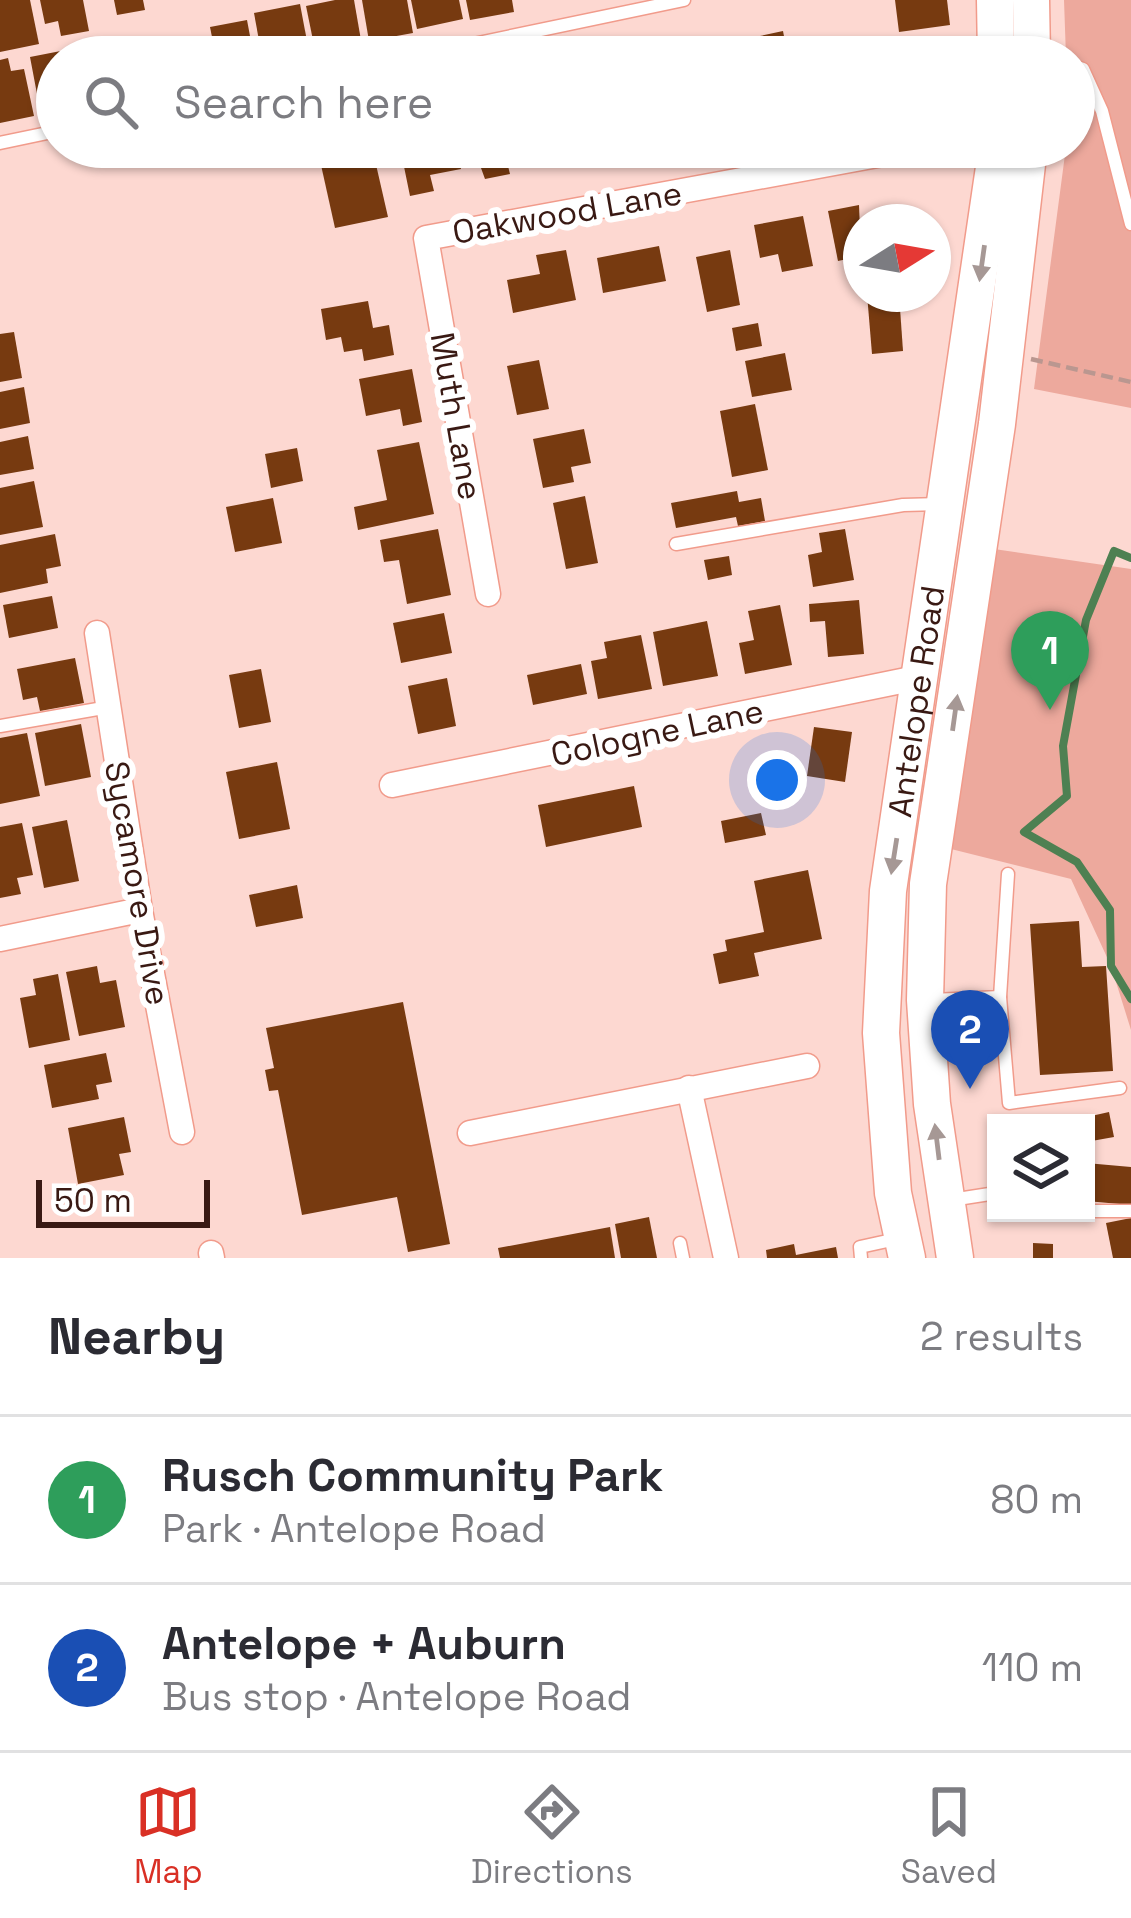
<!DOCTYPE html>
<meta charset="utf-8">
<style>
:root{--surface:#fff;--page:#f2f2f3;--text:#2b2b33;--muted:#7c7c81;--line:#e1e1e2;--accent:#d93025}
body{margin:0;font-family:"Space Grotesk",sans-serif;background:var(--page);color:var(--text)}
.controls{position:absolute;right:36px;bottom:36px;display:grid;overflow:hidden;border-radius:0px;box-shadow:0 3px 9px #0004}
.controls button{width:108px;height:108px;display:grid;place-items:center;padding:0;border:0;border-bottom:3px solid var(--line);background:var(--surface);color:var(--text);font:60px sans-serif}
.compass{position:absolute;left:843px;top:204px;width:108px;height:108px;border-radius:50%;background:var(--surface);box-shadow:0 3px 9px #0004;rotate:79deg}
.scale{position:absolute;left:36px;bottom:30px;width:174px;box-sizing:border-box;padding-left:12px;border:6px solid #391913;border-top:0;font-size:33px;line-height:42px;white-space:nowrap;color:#391913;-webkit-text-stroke:9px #fff;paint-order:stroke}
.you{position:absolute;left:777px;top:780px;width:42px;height:42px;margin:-30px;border:9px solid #fff;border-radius:50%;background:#1a73e8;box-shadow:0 0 0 18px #1a73e833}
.badge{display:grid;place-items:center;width:78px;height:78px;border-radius:50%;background:var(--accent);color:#fff;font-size:39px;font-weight:700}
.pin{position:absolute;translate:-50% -99px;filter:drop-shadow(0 3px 6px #0008)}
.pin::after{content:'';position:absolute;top:63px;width:42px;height:36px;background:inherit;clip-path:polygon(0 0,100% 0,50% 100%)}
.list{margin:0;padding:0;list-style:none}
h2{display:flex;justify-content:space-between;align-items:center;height:156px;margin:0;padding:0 48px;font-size:51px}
h2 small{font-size:39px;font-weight:400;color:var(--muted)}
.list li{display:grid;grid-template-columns:78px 1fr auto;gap:36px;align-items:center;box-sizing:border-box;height:168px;padding:0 48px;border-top:3px solid var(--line)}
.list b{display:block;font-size:45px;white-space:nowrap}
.list p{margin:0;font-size:39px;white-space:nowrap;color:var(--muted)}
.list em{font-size:39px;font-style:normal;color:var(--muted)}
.icon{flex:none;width:66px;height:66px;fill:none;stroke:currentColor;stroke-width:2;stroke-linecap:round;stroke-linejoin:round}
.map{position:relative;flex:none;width:1131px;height:1258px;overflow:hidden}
.search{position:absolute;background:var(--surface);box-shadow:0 3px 9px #0004;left:36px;right:36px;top:36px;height:132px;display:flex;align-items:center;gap:30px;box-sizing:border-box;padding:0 42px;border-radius:66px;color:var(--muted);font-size:45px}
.sheet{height:492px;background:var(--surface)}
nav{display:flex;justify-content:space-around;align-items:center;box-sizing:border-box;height:168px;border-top:3px solid var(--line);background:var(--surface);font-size:33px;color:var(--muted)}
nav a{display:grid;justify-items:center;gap:6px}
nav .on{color:var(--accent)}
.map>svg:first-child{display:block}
</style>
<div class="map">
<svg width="1131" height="1258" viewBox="0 0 1131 1258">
<rect width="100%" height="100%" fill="#fdd8d1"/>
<g fill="#eda99d">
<polygon points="1064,0 1131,0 1131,408 1034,389 1066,147 1074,147 1074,57 1066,57"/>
<polygon points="994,549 1131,569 1131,1030 1111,966 1071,879 947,848"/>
</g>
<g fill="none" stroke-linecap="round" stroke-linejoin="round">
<polyline stroke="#4e8052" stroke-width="8" points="1131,558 1114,551 1086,620 1063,746 1067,796 1024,832 1077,862 1110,910 1111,966 1131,999"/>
</g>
<g fill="#773a10">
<polygon points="0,0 30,0 39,44 0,52"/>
<polygon points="40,0 83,0 89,31 61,36 58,21 45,24"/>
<polygon points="114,0 143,0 145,10 117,15"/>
<polygon points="335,0 354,0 362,46 316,55 306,6"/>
<polygon points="362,0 407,0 413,33 369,41"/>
<polygon points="411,0 459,0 463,19 417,29"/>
<polygon points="466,0 512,0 514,12 470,20"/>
<polygon points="895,0 947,0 950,25 899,32"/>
<polygon points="300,4 310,57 262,57 254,13"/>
<polygon points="247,20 254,57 216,57 210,27"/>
<polygon points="783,31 788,57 764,57 760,36"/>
<polygon points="752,37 756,57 731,57 728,42"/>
<polygon points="958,43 959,57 927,57 926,47"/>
<polygon points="135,44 137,57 100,57 99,51"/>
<polygon points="71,49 73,57 57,57 57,112 41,115 30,57"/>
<polygon points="8,58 11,71 24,69 34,116 0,123 0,60"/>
<polygon points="317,147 372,147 388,217 335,228"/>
<polygon points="400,147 457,147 461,169 430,175 434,191 410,196"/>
<polygon points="480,147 535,147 536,152 506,158 510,174 485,179 477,157 482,156"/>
<polygon points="545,147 615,147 616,152 549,166"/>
<polygon points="859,205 861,256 838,261 828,211"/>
<polygon points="803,216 813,266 782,272 778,254 760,258 754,225"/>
<polygon points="659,246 666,281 603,293 597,258"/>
<polygon points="566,250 576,300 513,313 507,280 540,274 536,255"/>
<polygon points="730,250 740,305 707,312 696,257"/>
<polygon points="867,294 899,294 903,351 872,354"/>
<polygon points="368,301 373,328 389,325 394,355 364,361 362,349 344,352 341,337 326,340 321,309"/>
<polygon points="758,323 762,346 736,351 732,328"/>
<polygon points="14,332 22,378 0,382 0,334"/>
<polygon points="785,353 792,390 752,397 745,361"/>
<polygon points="539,360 549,409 517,415 507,366"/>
<polygon points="412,369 422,422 403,426 400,409 366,416 359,379"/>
<polygon points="24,387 30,423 0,429 0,392"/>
<polygon points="755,404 768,470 732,477 720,411"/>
<polygon points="584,429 591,463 571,467 574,482 543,488 533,439"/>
<polygon points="28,436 34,469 0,475 0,442"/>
<polygon points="419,442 434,514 358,530 354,507 387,500 377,450"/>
<polygon points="297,448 303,481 271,488 265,454"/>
<polygon points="34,481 43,527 0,535 0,488"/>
<polygon points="737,491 739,502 761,498 765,521 738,526 736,517 676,528 671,503"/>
<polygon points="585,496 598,563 566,569 553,503"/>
<polygon points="273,498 282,543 235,552 226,507"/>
<polygon points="438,529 451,595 407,604 399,560 384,562 380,540"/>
<polygon points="845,529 854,580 813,587 808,555 822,552 819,533"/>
<polygon points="55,534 61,566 46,569 48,583 0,593 0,545"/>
<polygon points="729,556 732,575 708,580 704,560"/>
<polygon points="52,596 58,628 9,638 3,605"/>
<polygon points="859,600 864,654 828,657 825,621 810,622 809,604"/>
<polygon points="780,605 792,665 745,674 739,643 754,640 748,611"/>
<polygon points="444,613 452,653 401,663 393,623"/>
<polygon points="707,621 718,676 663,686 653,632"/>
<polygon points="641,635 652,689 598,699 591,661 607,658 604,642"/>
<polygon points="75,658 84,703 40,711 37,697 23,700 17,669"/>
<polygon points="581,664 587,694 533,705 527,675"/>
<polygon points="261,669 271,722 239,728 229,675"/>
<polygon points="447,678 456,726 418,734 408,686"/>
<polygon points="81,724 91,777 45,786 35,733"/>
<polygon points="814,727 852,732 845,782 807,776"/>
<polygon points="27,733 40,796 0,804 0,738"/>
<polygon points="277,762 290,829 239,839 226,772"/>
<polygon points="634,786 642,827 546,847 538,805"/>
<polygon points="761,813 766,835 725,843 721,821"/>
<polygon points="67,820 79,881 44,888 32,827"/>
<polygon points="22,823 33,875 17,878 21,894 0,898 0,827"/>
<polygon points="808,870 822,939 754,953 759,976 719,984 713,954 727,951 725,940 764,932 754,881"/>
<polygon points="297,885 303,918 256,927 249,895"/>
<polygon points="1079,921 1082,967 1106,966 1113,1071 1040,1075 1030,924"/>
<polygon points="97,966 100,983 116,980 125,1027 79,1036 66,972"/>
<polygon points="58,974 70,1040 29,1048 20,998 36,995 33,979"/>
<polygon points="403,1002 450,1244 408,1252 397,1197 302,1215 278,1090 269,1091 265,1070 274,1068 266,1028"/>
<polygon points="106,1053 112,1082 96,1085 99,1099 52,1108 44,1065"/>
<polygon points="1109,1112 1114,1137 1086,1142 1086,1123 1060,1123"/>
<polygon points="124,1117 131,1152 119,1154 124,1175 78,1184 68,1128"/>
<polygon points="1086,1163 1131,1167 1131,1205 1086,1201"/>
<polygon points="649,1217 657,1258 621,1258 615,1224"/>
<polygon points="1131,1218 1131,1258 1113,1258 1106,1223"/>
<polygon points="610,1227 615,1258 500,1258 498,1248"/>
<polygon points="1033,1243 1053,1244 1053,1258 1033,1258"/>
<polygon points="794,1244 796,1255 836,1247 838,1258 767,1258 766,1250"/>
</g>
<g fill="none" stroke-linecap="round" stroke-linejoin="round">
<defs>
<g id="lane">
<polyline points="411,57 684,0"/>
<polyline points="1074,66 1083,69 1102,111 1131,224"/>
<polyline points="0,143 57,131"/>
<polyline points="676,544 903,505 940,504"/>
<polyline points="0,726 109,707"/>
<polyline points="1000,997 1009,1103 1120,1088"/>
<polyline points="932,1000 1000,997 1008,874"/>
<polyline points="951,1200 996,1193"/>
<polyline points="1086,1211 1131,1211"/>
<polyline points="680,1243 683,1258"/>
<polyline points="861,1258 860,1247 901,1238"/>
</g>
<g id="street">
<polyline points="488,594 426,238 921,147"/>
<polyline points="97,633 140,910 182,1132"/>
<polyline points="392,785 921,677"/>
<polyline points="0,939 140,910"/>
<polyline points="689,1088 726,1258"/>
<polyline points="470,1133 807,1066"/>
<polyline points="211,1253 212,1258"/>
</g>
<g id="primary">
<polyline points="995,0 996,57"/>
<polyline points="1031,0 1032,57"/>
<path id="s1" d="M907 1258 893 1193 881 1033 888 891 997 147"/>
<polyline points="955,1258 932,1104 925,1000 928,884 997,424 1029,147"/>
</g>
</defs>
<use href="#lane" stroke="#f19b8b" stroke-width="15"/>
<use href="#street" stroke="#f19b8b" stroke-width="27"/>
<use href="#primary" stroke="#f19b8b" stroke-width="39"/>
<polyline stroke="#ba9790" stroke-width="4.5" stroke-dasharray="12 6" stroke-linecap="butt" points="1031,359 1131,382"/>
<use href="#lane" stroke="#fff" stroke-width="12"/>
<use href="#street" stroke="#fff" stroke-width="24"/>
<use href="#primary" stroke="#fff" stroke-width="36"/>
</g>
<defs><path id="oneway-solid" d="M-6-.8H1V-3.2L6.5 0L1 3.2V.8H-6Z" transform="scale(3)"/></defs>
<g fill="#a69895">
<use href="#oneway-solid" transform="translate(982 263) rotate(98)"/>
<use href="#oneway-solid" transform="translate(955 713) rotate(-82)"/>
<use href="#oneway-solid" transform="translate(894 856) rotate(99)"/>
<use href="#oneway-solid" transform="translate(937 1142) rotate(-97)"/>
</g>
<g text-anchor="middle" stroke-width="12" stroke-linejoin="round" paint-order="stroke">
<g font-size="33" fill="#391913" stroke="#fff">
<text transform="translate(567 212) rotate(-10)" y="12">Oakwood Lane</text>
<text transform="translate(457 416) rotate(80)" y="12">Muth Lane</text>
<text dy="12" stroke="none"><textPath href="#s1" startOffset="561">Antelope Road</textPath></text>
<text transform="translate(657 732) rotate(-12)" y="12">Cologne Lane</text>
<text transform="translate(138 883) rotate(80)" y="12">Sycamore Drive</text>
</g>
</g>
</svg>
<div class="controls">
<button><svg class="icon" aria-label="layers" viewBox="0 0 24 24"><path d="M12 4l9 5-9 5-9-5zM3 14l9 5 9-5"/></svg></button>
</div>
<svg class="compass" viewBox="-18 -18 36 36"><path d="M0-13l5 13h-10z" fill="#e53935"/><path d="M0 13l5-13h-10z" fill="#7c7c81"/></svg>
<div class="scale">50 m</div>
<div class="you"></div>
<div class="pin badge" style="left:1050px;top:710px;background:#2e9e5b">1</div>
<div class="pin badge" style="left:970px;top:1089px;background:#1a4fb4">2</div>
<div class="search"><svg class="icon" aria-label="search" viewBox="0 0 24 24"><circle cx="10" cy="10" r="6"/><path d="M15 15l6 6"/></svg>Search here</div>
</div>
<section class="sheet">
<h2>Nearby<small>2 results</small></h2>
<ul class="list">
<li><span class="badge" style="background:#2e9e5b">1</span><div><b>Rusch Community Park</b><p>Park · Antelope Road</p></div><em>80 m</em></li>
<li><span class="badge" style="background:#1a4fb4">2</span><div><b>Antelope + Auburn</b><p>Bus stop · Antelope Road</p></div><em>110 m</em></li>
</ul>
</section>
<nav>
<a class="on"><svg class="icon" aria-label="map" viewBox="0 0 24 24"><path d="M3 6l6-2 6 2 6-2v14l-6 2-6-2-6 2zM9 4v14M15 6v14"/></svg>Map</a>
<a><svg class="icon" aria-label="directions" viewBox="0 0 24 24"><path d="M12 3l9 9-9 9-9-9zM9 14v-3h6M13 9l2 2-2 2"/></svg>Directions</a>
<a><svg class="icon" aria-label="saved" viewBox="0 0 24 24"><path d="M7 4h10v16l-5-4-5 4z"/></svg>Saved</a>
</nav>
